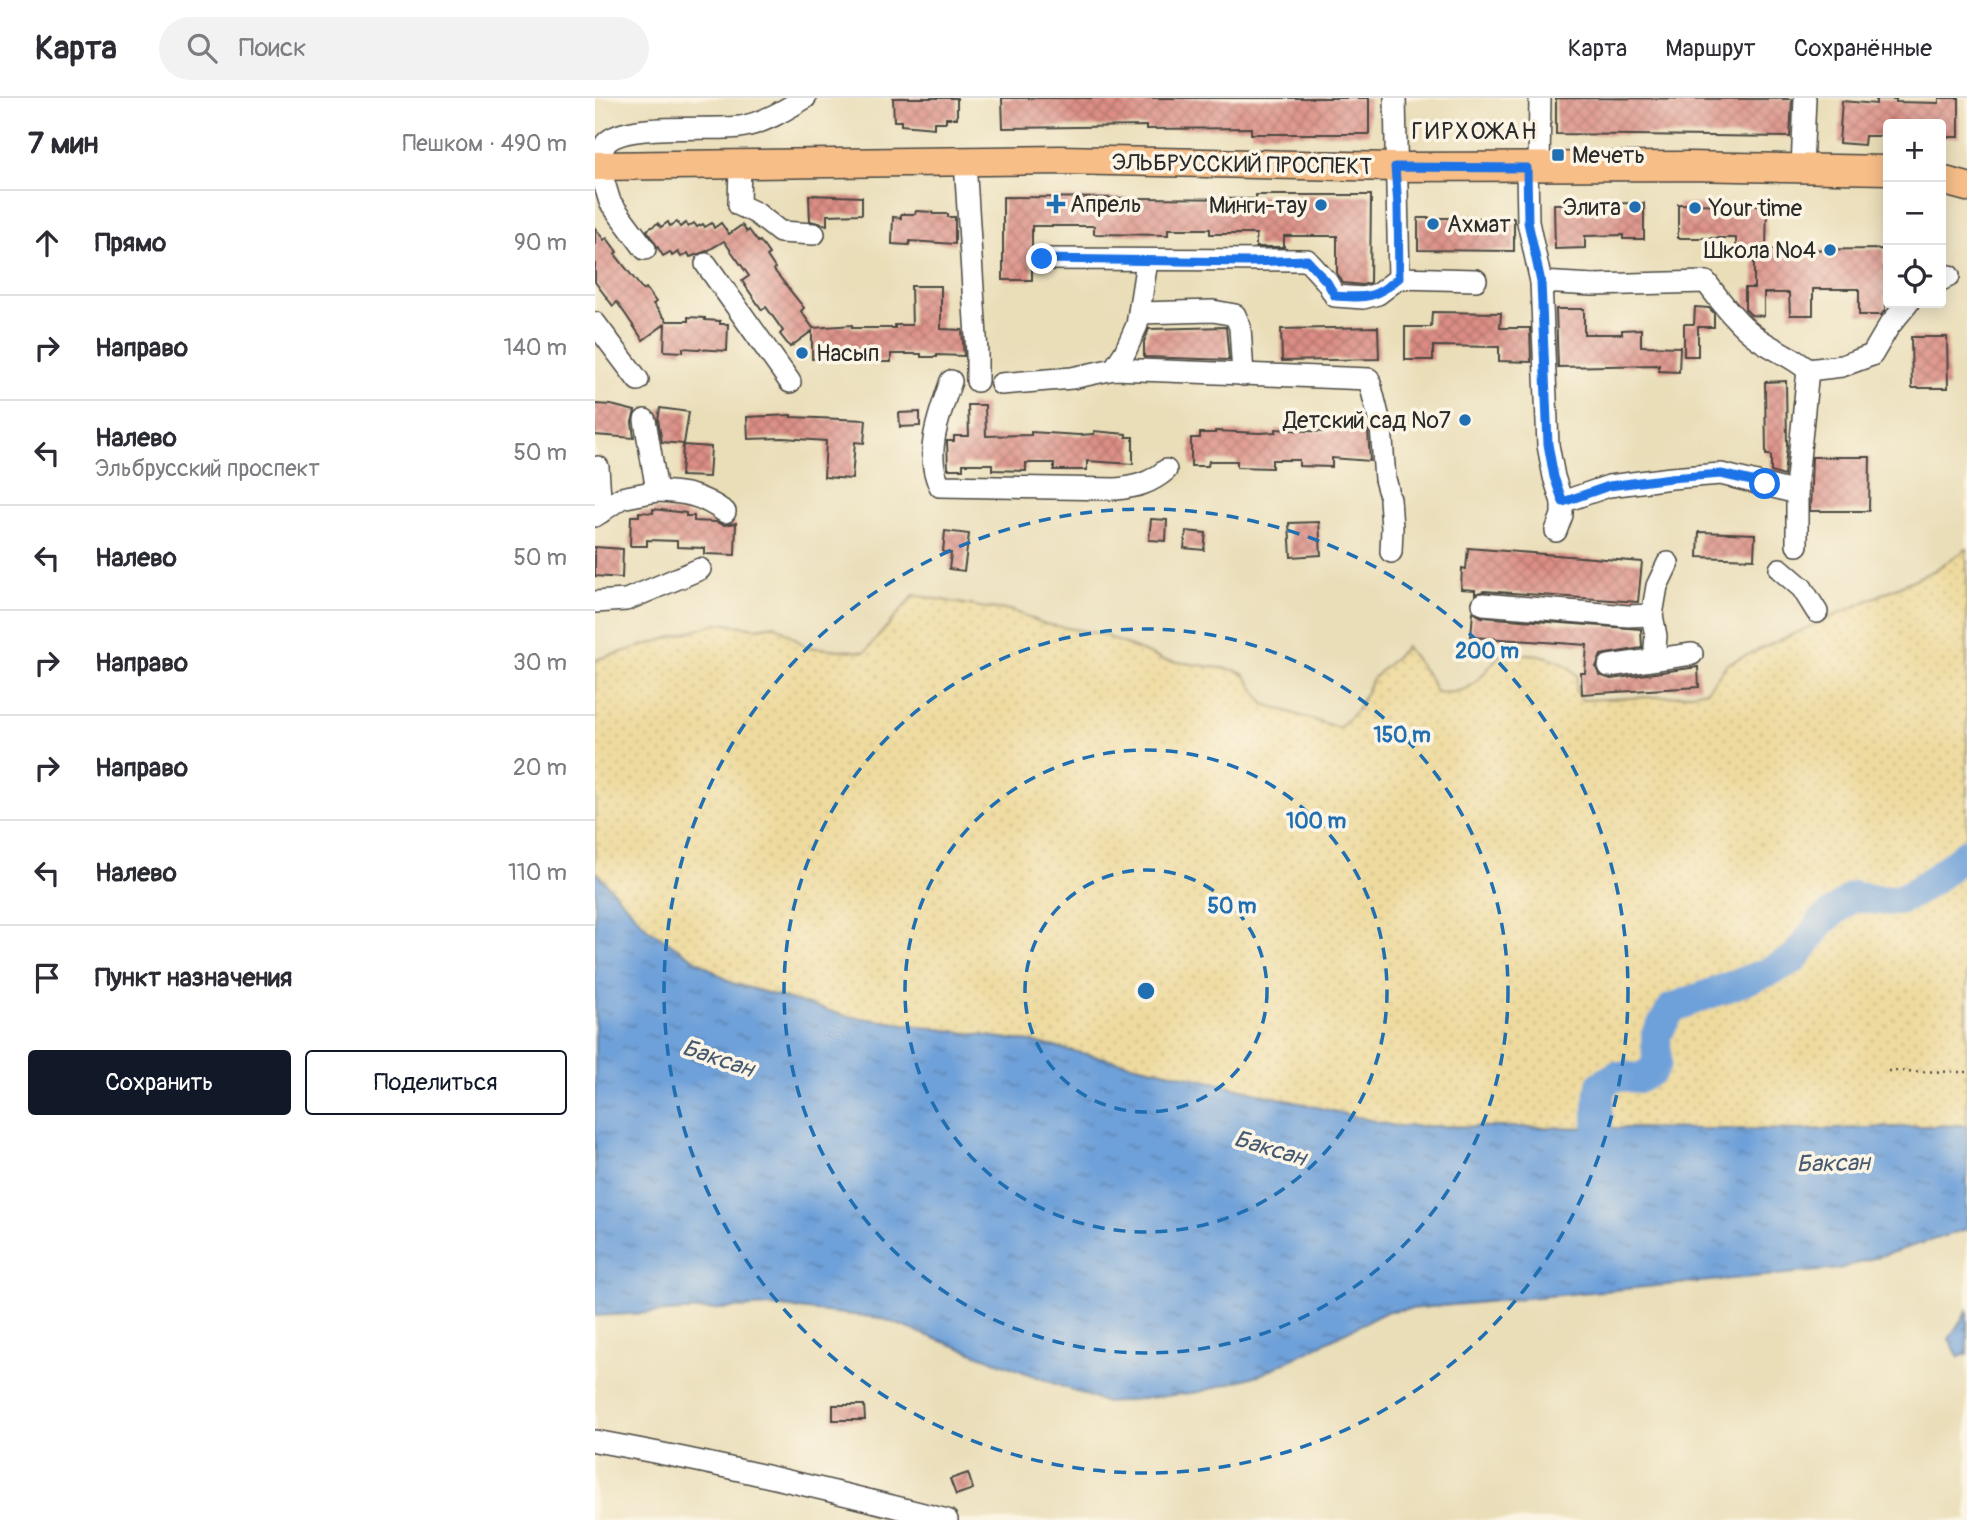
<!DOCTYPE html>
<html lang="ru">
<meta charset="utf-8">
<style>
:root{--surface:#fff;--page:#f2f2f3;--text:#2b2b33;--muted:#7c7c81;--line:#e1e1e2;--accent:#111827}
body{margin:0;font-family:Pangolin,sans-serif;background:var(--page);color:var(--text)}
.controls{position:absolute;right:21px;top:21px;display:grid;overflow:hidden;border-radius:7px;box-shadow:0 4px 18px #0003}
.controls button{width:63px;height:63px;display:grid;place-items:center;padding:0;border:0;border-bottom:2px solid var(--line);background:var(--surface);color:var(--text);font:35px sans-serif}
.stop{position:absolute;width:21px;height:21px;margin:-16px;border:5px solid #1a73e8;border-radius:50%;background:#fff}
.stop.end{background:#1a73e8;border-color:#fff;box-shadow:0 2px 7px #0008}
.list{margin:0;padding:0;list-style:none}
h2{display:flex;justify-content:space-between;align-items:center;height:91px;margin:0;padding:0 28px;font-size:30px}
h2 small{font-size:23px;font-weight:400;color:var(--muted)}
.list li{display:grid;grid-template-columns:46px 1fr auto;gap:21px;align-items:center;box-sizing:border-box;height:105px;padding:0 28px;border-top:2px solid var(--line)}
.list b{display:block;font-size:26px;white-space:nowrap}
.list p{margin:0;font-size:23px;white-space:nowrap;color:var(--muted)}
.list em{font-size:23px;font-style:normal;color:var(--muted)}
.actions{display:flex;gap:14px;padding:21px 28px}
.actions a{flex:1;padding:16px 0;border:2px solid var(--accent);border-radius:7px;text-align:center;font-size:24px;color:var(--accent)}
.actions .main{background:var(--accent);color:#fff}
.icon{flex:none;width:38px;height:38px;fill:none;stroke:currentColor;stroke-width:2;stroke-linecap:round;stroke-linejoin:round}
.map{position:relative;flex:none;width:1372px;height:1422px;overflow:hidden}
header{display:flex;align-items:center;gap:42px;box-sizing:border-box;height:98px;padding:0 35px;background:var(--surface);border-bottom:2px solid var(--line)}
header strong{font-size:33px}
nav{display:flex;gap:38px;margin-inline-start:auto;font-size:24px}
.search{width:490px;height:63px;background:var(--page);display:flex;align-items:center;gap:18px;box-sizing:border-box;padding:0 24px;border-radius:38px;color:var(--muted);font-size:26px}
main{display:flex}
aside{flex:1;background:var(--surface)}
.map>svg:first-child{display:block}
</style>
<header>
<strong>Карта</strong>
<div class="search"><svg class="icon" aria-label="search" viewBox="0 0 24 24"><circle cx="10" cy="10" r="6"/><path d="M15 15l6 6"/></svg>Поиск</div>
<nav><a>Карта</a><a>Маршрут</a><a>Сохранённые</a></nav>
</header>
<main>
<aside>
<h2>7 мин<small>Пешком · 490 m</small></h2>
<ul class="list">
<li><svg class="icon" aria-label="ahead" viewBox="0 0 24 24"><path d="M12 20V5M6 11l6-6 6 6"/></svg><div><b>Прямо</b></div><em>90 m</em></li>
<li><svg class="icon" aria-label="right" viewBox="0 0 24 24"><path d="M7 20v-9h11M14 6l5 5-5 5"/></svg><div><b>Направо</b></div><em>140 m</em></li>
<li><svg class="icon" aria-label="left" viewBox="0 0 24 24"><path d="M17 20v-9H6M10 6l-5 5 5 5"/></svg><div><b>Налево</b><p>Эльбрусский проспект</p></div><em>50 m</em></li>
<li><svg class="icon" aria-label="left" viewBox="0 0 24 24"><path d="M17 20v-9H6M10 6l-5 5 5 5"/></svg><div><b>Налево</b></div><em>50 m</em></li>
<li><svg class="icon" aria-label="right" viewBox="0 0 24 24"><path d="M7 20v-9h11M14 6l5 5-5 5"/></svg><div><b>Направо</b></div><em>30 m</em></li>
<li><svg class="icon" aria-label="right" viewBox="0 0 24 24"><path d="M7 20v-9h11M14 6l5 5-5 5"/></svg><div><b>Направо</b></div><em>20 m</em></li>
<li><svg class="icon" aria-label="left" viewBox="0 0 24 24"><path d="M17 20v-9H6M10 6l-5 5 5 5"/></svg><div><b>Налево</b></div><em>110 m</em></li>
<li><svg class="icon" aria-label="arrive" viewBox="0 0 24 24"><path d="M6 21V4h12l-3 4 3 4H6"/></svg><div><b>Пункт назначения</b></div></li>
</ul>
<div class="actions"><a class="main">Сохранить</a><a>Поделиться</a></div>
</aside>
<div class="map">
<svg width="1372" height="1422" viewBox="0 0 1372 1422">
<defs>
<pattern id="sand-dots" width="8" height="8" patternUnits="userSpaceOnUse" patternTransform="scale(1.75)"><rect width="8" height="8" fill="#eeda9e"/><path d="M2 2h.1M6 6h.1" fill="none" stroke="#cb8" stroke-width="1.8" stroke-linecap="round"/></pattern>
<pattern id="water-ripples" width="26" height="14" patternUnits="userSpaceOnUse" patternTransform="scale(1.75)"><rect width="26" height="14" fill="#6ea0d9"/><path d="M2 4q2-2 4 0t4 0M15 11q2-2 4 0t4 0" fill="none" stroke="#5b83b0"/></pattern>
<pattern id="building-cross-hatch" width="8" height="8" patternUnits="userSpaceOnUse" patternTransform="scale(1.75)"><rect width="8" height="8" fill="#dc8e85"/><path d="M0 0l8 8M0 8l8-8" fill="none" stroke="#b3746d"/></pattern>
</defs>
<rect width="100%" height="100%" fill="#fcf5e5"/>
<filter id="ink" filterUnits="userSpaceOnUse"><feTurbulence type="fractalNoise" baseFrequency=".0143" numOctaves="2"/><feDisplacementMap in="SourceGraphic" scale="14" xChannelSelector="R" yChannelSelector="G"/><feConvolveMatrix kernelMatrix="1 2 1 2 8 2 1 2 1" color-interpolation-filters="sRGB"/></filter>
<filter id="wash" filterUnits="userSpaceOnUse"><feTurbulence type="fractalNoise" baseFrequency=".00686" numOctaves="4" result="noise"/><feDisplacementMap in="SourceGraphic" scale="28" xChannelSelector="R" yChannelSelector="G"/><feGaussianBlur stdDeviation="1.57" result="paint"/><feColorMatrix in="noise" values="0 0 0 0 0 0 0 0 0 0 0 0 0 0 0 0 0 1.4 0 .05"/><feComposite in="paint" operator="in"/></filter>
<g filter="url(#wash)">
<rect width="100%" height="100%" fill="#eadeb9"/>
<path fill="url(#sand-dots)" stroke="#8c8264" stroke-width="2" d="M1372 451V1027L1209 1032 799 1028 626 986 442 945 252 918 137 885 53 831 0 773V562L124 525 161 530 180 527 212 549 270 554 319 497 391 510 416 512 450 526 506 536 568 562 640 572 650 577 669 606 744 630 762 612 778 580 811 549 834 579 841 594C877 598 884 581 905 556 935 555 961 554 982 577L981 593 987 602 1080 598 1112 592 1132 566 1338 473Z"/>
<g fill="url(#water-ripples)" stroke="#4c6682" stroke-width="2">
<polygon points="0,773 53,831 137,885 252,918 442,945 626,986 799,1028 1209,1032 1372,1027 1372,1131 1244,1171 793,1213 667,1276 604,1294 511,1305 286,1220 176,1208 0,1218"/>
<polygon points="1372,1213 1372,1256 1364,1259 1354,1241"/>
</g>
<g fill="none" stroke-linecap="round" stroke-linejoin="round">
<path stroke="#6ea0d9" stroke-width="30" d="M1003 1068V1009L1006 987 1021 978 1045 980 1057 973 1062 964 1061 937 1077 910 1173 874 1199 861 1227 823 1259 798C1274 801 1288 804 1303 802 1320 799 1357 767 1372 755"/>
</g>
<g id="blocks">
<g fill="url(#building-cross-hatch)">
<polygon points="298,0 362,0 362,20 351,20 351,24 339,24 339,30 306,27 306,23 299,23"/>
<polygon points="407,0 774,0 774,36 656,36 656,30 551,31 551,28 408,30"/>
<polygon points="961,0 1197,1 1195,39 961,36"/>
<polygon points="1344,0 1364,0 1364,39 1346,39 1346,26 1293,26 1293,38 1270,38 1269,47 1244,45 1247,3 1281,6 1281,1 1301,1 1301,4 1344,5"/>
<polygon points="214,97 267,99 267,116 232,117 232,127 215,123"/>
<polygon points="661,97 776,97 775,185 767,187 748,185 742,175 742,138 689,138 689,149 661,149 661,136 615,136 615,131 573,131 573,137 499,136 499,128 437,128 437,153 434,162 437,169 437,182 408,182 408,99 661,101"/>
<polygon points="1049,105 1049,141 1028,141 1028,137 990,138 990,150 960,151 959,106"/>
<polygon points="1083,106 1172,107 1171,152 1289,151 1290,212 1286,217 1264,217 1264,191 1218,191 1218,217 1195,217 1194,195 1169,195 1169,218 1156,217 1150,211 1150,190 1159,190 1159,152 1141,152 1141,140 1083,140"/>
<polygon points="321,113 338,114 338,116 353,116 353,119 360,119 360,146 315,143 314,147 297,146 298,119 306,120 306,116 320,116"/>
<polygon points="823,120 919,120 919,153 823,152"/>
<polygon points="73,124 75,128 82,124 85,129 91,125 93,129 99,125 102,129 108,126 110,129 117,125 119,130 126,125 134,136 147,127 152,134 154,132 163,144 165,143 174,156 172,158 180,170 179,172 209,210 206,213 218,230 257,227 257,230 300,230 300,227 317,227 316,188 346,188 346,231 367,232 369,258 342,257 342,259 326,259 326,256 296,256 296,264 262,264 262,258 217,261 217,233 195,249 185,236 188,233 171,209 167,212 147,183 154,178 129,143 112,153 95,159 93,155 86,159 83,154 77,158 75,154 68,158 52,132 63,125 66,129"/>
<polygon points="0,130 9,142 12,140 22,154 20,156 48,192 51,190 61,204 58,206 72,223 93,223 93,219 110,220 110,222 125,223 125,226 133,226 132,253 88,250 88,254 69,253 70,226 48,242 22,204 18,208 0,184"/>
<polygon points="1100,209 1114,210 1119,215 1119,229 1103,229 1103,258 1089,258 1089,226 1099,226"/>
<polygon points="961,211 989,211 989,236 1027,236 1027,232 1046,231 1046,248 1085,249 1084,274 1064,273 1064,267 963,269"/>
<polygon points="837,214 906,215 905,230 935,230 936,264 904,263 904,249 838,248 838,262 810,262 810,229 836,229"/>
<polygon points="631,229 634,262 549,259 549,244 554,231"/>
<polygon points="783,229 784,261 687,263 686,231"/>
<polygon points="1316,239 1352,239 1353,290 1317,290"/>
<polygon points="1191,283 1192,348 1189,378 1176,374 1176,357 1171,357 1170,284"/>
<polygon points="0,306 16,307 40,313 37,324 39,340 0,337"/>
<polygon points="373,307 390,307 391,338 436,337 436,334 484,337 499,336 499,333 531,336 531,339 538,339 538,366 492,363 492,372 459,372 459,365 431,365 431,373 397,372 397,366 368,366 368,371 353,371 352,343 359,343 359,338 374,338"/>
<polygon points="65,310 94,314 89,346 67,344 63,322"/>
<polygon points="325,314 325,328 305,329 304,315"/>
<polygon points="196,317 196,319 271,322 269,345 260,344 257,381 229,379 231,343 188,340 153,341 152,319"/>
<polygon points="744,330 773,333 775,363 737,360 737,369 704,368 704,362 677,362 677,370 642,369 642,363 614,363 613,368 596,368 596,340 605,340 605,335 620,335 620,333 666,335 681,334 681,331 730,334 744,333"/>
<polygon points="88,347 116,349 114,379 86,378"/>
<polygon points="1217,359 1275,359 1274,413 1215,413"/>
<polygon points="58,411 91,415 91,418 99,418 99,423 121,424 130,427 141,425 140,457 109,456 109,450 82,449 82,443 52,442 52,448 35,448 36,418 44,418 44,414 58,415"/>
<polygon points="556,421 572,422 571,443 554,442"/>
<polygon points="724,424 726,457 696,459 694,425"/>
<polygon points="350,433 374,436 369,473 354,471 356,455 348,454"/>
<polygon points="591,433 611,435 609,452 589,450"/>
<polygon points="1104,434 1160,436 1159,461 1103,459"/>
<polygon points="0,449 28,451 27,480 0,478"/>
<polygon points="873,450 1047,464 1043,504 889,493 880,496 880,492 866,491 867,470 871,471"/>
<polygon points="878,514 887,519 1046,531 1047,550 1006,557 1001,569 1004,577 1016,581 1103,569 1104,589 987,596 986,575 990,575 992,547 876,539"/>
<polygon points="238,1307 269,1307 270,1322 238,1322"/>
<polygon points="373,1375 378,1391 361,1397 355,1381"/>
</g>
</g>
</g>
<g filter="url(#ink)">
<use href="#blocks" fill-opacity="0" stroke="#484640" stroke-width="2"/>
<g fill="none" stroke-linecap="round" stroke-linejoin="round">
<defs>
<g id="minor">
<polyline points="800,0 804,180"/>
<polyline points="370,63 382,255 382,283"/>
<polyline points="145,67 144,107 161,115 185,134 219,136"/>
<polyline points="4,68 15,104 50,151"/>
<polyline points="932,70 933,124 946,184 953,347 959,379 967,404 967,417 961,433"/>
<polyline points="944,70 945,0"/>
<polyline points="1207,70 1210,0"/>
<path d="M0 76C5 66 5 54 11 45 29 24 116 33 145 29 169 25 190 12 210 0"/>
<polyline points="447,161 712,162 732,184 740,198 768,200 783,196 804,180 881,182"/>
<polyline points="111,166 195,284"/>
<polyline points="1346,182 1354,178"/>
<path d="M946 184 998 187 1111 184C1126 204 1144 228 1165 242 1181 253 1198 259 1213 272L1202 381V447"/>
<polyline points="544,215 618,213 640,217 645,229 648,277"/>
<polyline points="0,225 43,282"/>
<polyline points="519,271 530,254 542,227 552,163"/>
<polyline points="1213,272 1247,268 1277,257 1294,228 1313,205"/>
<path d="M356 283C345 315 328 356 345 388L521 391C541 389 556 385 571 372"/>
<polyline points="406,286 477,280 519,271 774,281 786,329 790,381 793,392"/>
<polyline points="3,369 6,414"/>
<path d="M62 393C90 394 106 397 130 414"/>
<polyline points="795,401 797,430 796,454"/>
<polyline points="967,404 1014,388 1076,380 1126,376 1202,395"/>
<polyline points="0,418 26,400 62,393 50,322"/>
<polyline points="1185,471 1207,490 1222,514"/>
<polyline points="0,504 31,502 105,471"/>
<polyline points="888,506 1033,518 1057,517 1062,488 1073,465"/>
<polyline points="1057,517 1061,538 1059,561"/>
<polyline points="1014,568 1097,556"/>
<path d="M0 1343C119 1364 235 1392 352 1422"/>
</g>
<g id="major">
<polyline points="0,68 465,62 800,69 1093,68 1293,72"/>
<polyline points="1346,82 1372,89"/>
</g>
</defs>
<use href="#minor" stroke="#484640" stroke-width="24"/>
<use href="#major" stroke="#484640" stroke-width="31"/>
<polyline stroke="#484640" stroke-width="2.5" stroke-dasharray="2 5" stroke-linecap="butt" points="1293,973 1372,974"/>
<use href="#minor" stroke="#fff" stroke-width="21"/>
<use href="#major" stroke="#f7be88" stroke-width="28"/>
</g>
</g>
<g fill="none" stroke-linecap="round" stroke-linejoin="round" filter="url(#ink)">
<path stroke="#1a73e8" stroke-width="9" d="M447 161 652 164 712 162 732 184 740 198C773 200 778 201 804 180L803 108 800 69 932 70 933 124 946 184 953 346 959 379 968 404 1014 388 1076 380 1126 376 1170 386"/>
</g>
<g fill="none" stroke="#1f6fb2" stroke-width="3.5" stroke-dasharray="12 9">
<circle cx="551" cy="893" r="121"/>
<circle cx="551" cy="893" r="241"/>
<circle cx="551" cy="893" r="362"/>
<circle cx="551" cy="893" r="482"/>
</g>
<g fill="#1f6fb2" stroke="#fcf5e5" stroke-width="2.5">
<rect x="956" y="50" width="14" height="14" rx="3.5"/>
<path d="M457.5 95.5h7v7h7v7h-7v7h-7v-7h-7v-7h7z"/>
<circle cx="726" cy="107" r="7"/>
<circle cx="1040" cy="109" r="7"/>
<circle cx="1100" cy="110" r="7"/>
<circle cx="838" cy="126" r="7"/>
<circle cx="1235" cy="152" r="7"/>
<circle cx="207" cy="255" r="7"/>
<circle cx="870" cy="322" r="7"/>
</g>
<g text-anchor="middle" stroke-width="7" stroke-linejoin="round" paint-order="stroke">
<g font-size="23" fill="#2b2b2b" stroke="#fcf5e5" text-anchor="start">
<text x="977" y="65">Мечеть</text>
<text x="475" y="114">Апрель</text>
<text x="712" y="115" text-anchor="end">Минги-тау</text>
<text x="1026" y="117" text-anchor="end">Элита</text>
<text x="1114" y="118">Your time</text>
<text x="852" y="134">Ахмат</text>
<text x="1221" y="160" text-anchor="end">Школа №4</text>
<text x="221" y="263">Насып</text>
<text x="856" y="330" text-anchor="end">Детский сад №7</text>
</g>
<g font-size="23" fill="#2b2b2b" stroke="#fcf5e5">
<text transform="translate(647 66) rotate(1)" y="8">ЭЛЬБРУССКИЙ ПРОСПЕКТ</text>
</g>
<g font-size="24" letter-spacing="2" fill="#2b2b2b" stroke="#fcf5e5">
<text x="880" y="41">ГИРХОЖАН</text>
</g>
<g font-size="24" font-style="italic" fill="#465a71" stroke="#fcf5e5">
<text transform="translate(123 960) rotate(19)" y="8">Баксан</text>
<text transform="translate(675 1050) rotate(17)" y="8">Баксан</text>
<text transform="translate(1238 1065) rotate(-1)" y="8">Баксан</text>
</g>
</g>
<circle cx="551" cy="893" r="10" fill="#1f6fb2" stroke="#fcf5e5" stroke-width="3.5"/>
<g font-size="21" text-anchor="middle" font-weight="bold" fill="#1f6fb2" stroke="#fcf5e5" stroke-width="7" stroke-linejoin="round" paint-order="stroke">
<text x="892" y="560">200 m</text>
<text x="807" y="644">150 m</text>
<text x="721" y="730">100 m</text>
<text x="637" y="815">50 m</text>
</g>
</svg>
<div class="controls">
<button>+</button>
<button>−</button>
<button><svg class="icon" aria-label="locate" viewBox="0 0 24 24"><circle cx="12" cy="12" r="6"/><path d="M12 2v4M12 18v4M2 12h4M18 12h4"/></svg></button>
</div>
<div class="stop" style="left:1170px;top:386px"></div>
<div class="stop end" style="left:447px;top:161px"></div>
</div>
</main>
